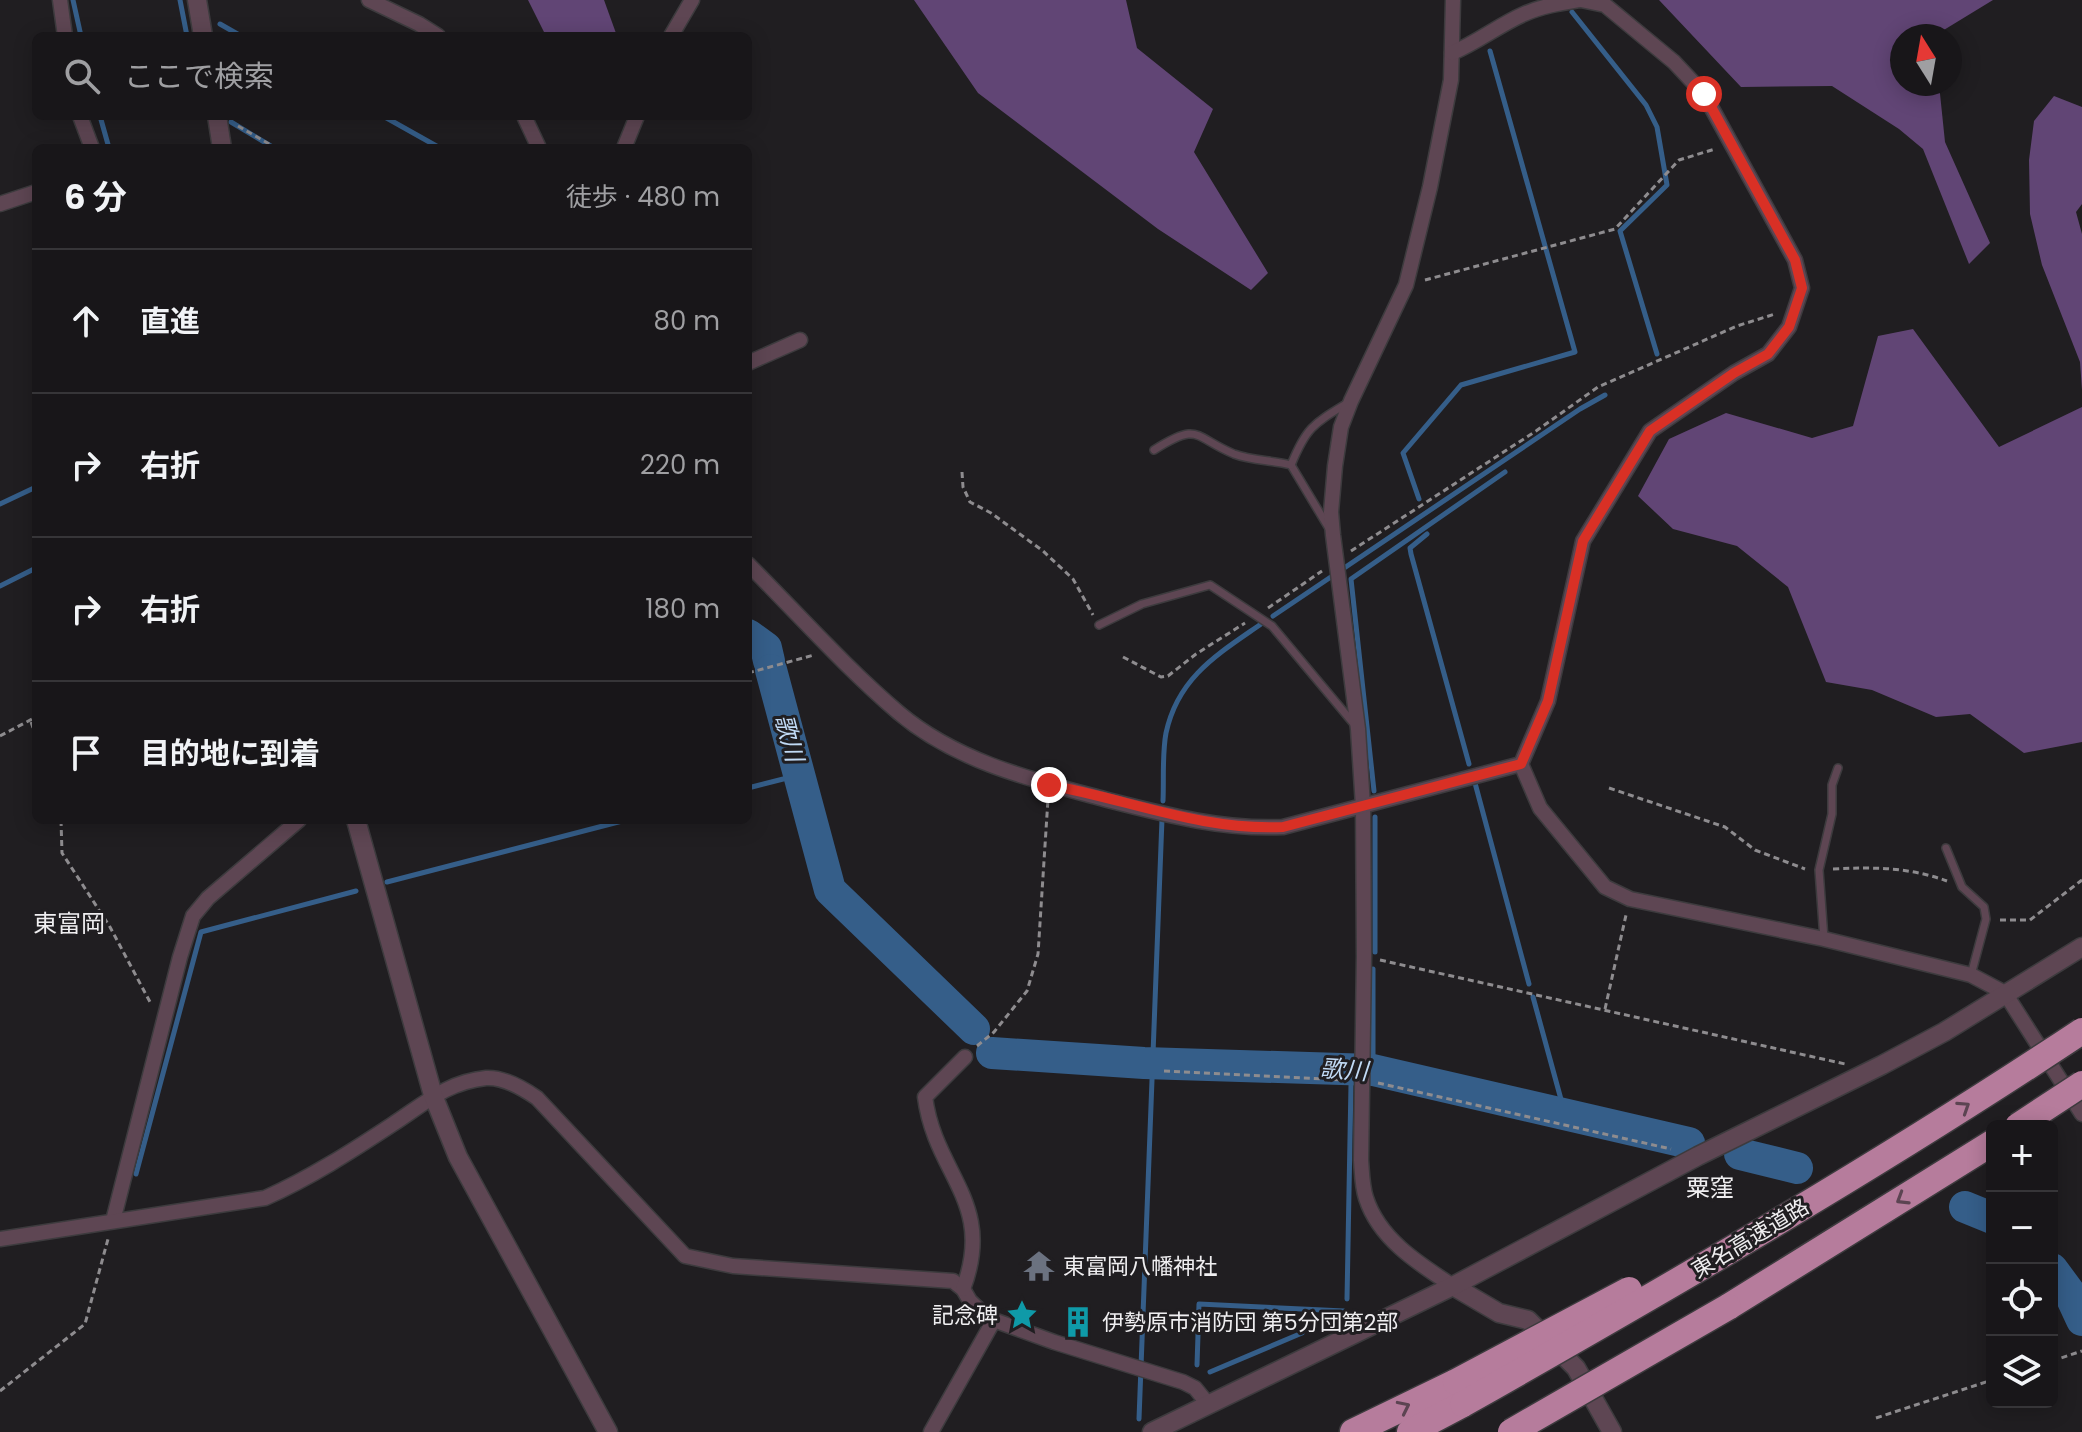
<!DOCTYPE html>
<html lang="ja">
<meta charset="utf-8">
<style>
:root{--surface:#181619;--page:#211f22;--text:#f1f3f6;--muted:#9f9fa2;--line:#363538}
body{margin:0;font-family:Poppins,"Noto Sans JP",sans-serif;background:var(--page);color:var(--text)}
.controls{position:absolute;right:24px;bottom:24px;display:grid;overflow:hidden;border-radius:12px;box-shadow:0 4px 20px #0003}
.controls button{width:72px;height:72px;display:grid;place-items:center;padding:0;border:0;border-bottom:2px solid var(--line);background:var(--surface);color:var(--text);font:40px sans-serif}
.compass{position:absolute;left:1890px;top:24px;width:72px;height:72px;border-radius:50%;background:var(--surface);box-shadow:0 4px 20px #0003;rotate:349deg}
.stop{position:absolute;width:24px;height:24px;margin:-18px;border:6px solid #d93025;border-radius:50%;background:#fff}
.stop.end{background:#d93025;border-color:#fff;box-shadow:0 2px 8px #0008}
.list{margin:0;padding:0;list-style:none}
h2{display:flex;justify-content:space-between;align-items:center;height:104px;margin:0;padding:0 32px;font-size:34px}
h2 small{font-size:26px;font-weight:400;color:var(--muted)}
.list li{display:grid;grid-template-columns:52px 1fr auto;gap:24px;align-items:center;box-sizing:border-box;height:144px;padding:0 32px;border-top:2px solid var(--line)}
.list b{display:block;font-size:30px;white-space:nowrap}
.list em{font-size:26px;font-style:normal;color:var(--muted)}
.icon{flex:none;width:44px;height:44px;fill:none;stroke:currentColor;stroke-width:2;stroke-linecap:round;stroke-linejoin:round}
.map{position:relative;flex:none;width:2082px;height:1432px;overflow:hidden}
.search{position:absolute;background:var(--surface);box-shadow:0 4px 20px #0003;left:32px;top:32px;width:720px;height:88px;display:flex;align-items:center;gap:20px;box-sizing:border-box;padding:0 28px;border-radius:12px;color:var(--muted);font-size:30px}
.panel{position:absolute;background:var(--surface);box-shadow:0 4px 20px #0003;left:32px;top:144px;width:720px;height:680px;border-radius:12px}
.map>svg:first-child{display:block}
</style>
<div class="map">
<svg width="2082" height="1432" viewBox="0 0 2082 1432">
<rect width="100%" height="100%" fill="#201e21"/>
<g fill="#614575">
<polygon points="528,0 604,0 617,36 546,36"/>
<polygon points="914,0 1126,0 1137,48 1213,109 1194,152 1268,273 1251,290 1158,229 978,93"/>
<polygon points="1659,0 1993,0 1934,36 1902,36 1902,84 1939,84 1945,142 1990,243 1969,264 1923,149 1899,129 1832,86 1741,87"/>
<polygon points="2054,96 2082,107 2082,204 2076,212 2082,234 2082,390 2080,362 2042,265 2030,214 2029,160 2034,121"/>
<polygon points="1913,329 1999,447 2082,407 2082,742 2024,753 1970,714 1936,717 1872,690 1826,682 1788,587 1737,546 1673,529 1638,496 1669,439 1726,413 1812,438 1853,426 1878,336"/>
</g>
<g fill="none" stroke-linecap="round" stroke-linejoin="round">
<g stroke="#355e89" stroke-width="5">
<polyline points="73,0 81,36"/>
<polyline points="180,0 187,36"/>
<polyline points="1572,12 1646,105 1657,127 1667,185 1620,231 1657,354"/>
<polyline points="220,24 241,36"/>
<polyline points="100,116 109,148"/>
<polyline points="383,116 440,148"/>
<polyline points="231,122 274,148"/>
<polyline points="1419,499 1403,453 1461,385 1575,352 1490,51"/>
<polyline points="0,504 36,487"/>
<polyline points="1427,534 1410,548 1411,554 1469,764"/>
<polyline points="0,586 36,568"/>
<polyline points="1273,616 1580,409 1605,395"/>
<polyline points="1475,783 1529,984"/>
<polyline points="748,788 799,775"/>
<polyline points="1374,791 1351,579 1505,472"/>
<path d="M1163 801C1164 779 1162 754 1166 733 1178 677 1218 654 1261 624"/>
<polyline points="1375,817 1375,952"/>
<polyline points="387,882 626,820"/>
<polyline points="1533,997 1565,1114"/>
<polyline points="1373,1070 1373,969"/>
<polyline points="136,1174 201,932 356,891"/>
<polyline points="1347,1299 1351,1084"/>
<polyline points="1197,1365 1199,1304 1344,1311"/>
<polyline points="1210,1372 1302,1333"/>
<polyline points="1139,1419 1162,819"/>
</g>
<g stroke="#355e89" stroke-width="32">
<polyline points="748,635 766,648 769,661"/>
<polyline points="771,670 830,890 974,1029"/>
<polyline points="992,1053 1144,1063 1373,1070 1689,1143"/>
<polyline points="1740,1154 1797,1168"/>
<polyline points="1965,1207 1992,1218"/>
<polyline points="2052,1269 2069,1292 2082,1320"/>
</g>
<defs>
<g id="service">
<path d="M1154 450C1200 421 1193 437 1234 454 1252 461 1273 460 1291 465L1330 530"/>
<path d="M1291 465C1306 428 1313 424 1346 404"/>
<polyline points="1099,625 1142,604 1210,585 1272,626 1354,724"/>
<polyline points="1946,848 1962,887 1984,907 1986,919 1971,975"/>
<polyline points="1824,939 1819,870 1832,814 1832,785 1838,768"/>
</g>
<g id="minor">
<polyline points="60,0 65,36"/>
<polyline points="369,0 419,24 438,36"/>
<path d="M1453 0 1451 80 1430 187 1406 285 1351 401 1341 427 1335 466 1331 512 1333 535 1358 729 1363 806 1364 956 1361 1160C1362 1172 1362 1186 1366 1198 1379 1239 1419 1264 1453 1286"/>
<polyline points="671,36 692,0"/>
<path d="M1452 53C1478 42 1499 25 1524 14 1542 6 1561 3 1579 0"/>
<polyline points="80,116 92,148"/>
<polyline points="524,116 539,148"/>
<polyline points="624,148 637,116"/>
<polyline points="0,204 36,192"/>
<polyline points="748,363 800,340"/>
<path d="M748 564C798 614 846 668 899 713 957 762 1033 780 1104 799 1163 814 1222 830 1283 827L1521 764 1548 701 1583 541 1650 431 1734 373 1768 354 1789 327 1802 288 1795 260 1704 94 1674 62 1605 5 1581 0"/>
<polyline points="1521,764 1540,808 1605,887 1630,899 1824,939 1971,975 2005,993 2082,1114"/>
<polyline points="113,1221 180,957 193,916 208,898 299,820"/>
<path d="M0 1239 265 1198C310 1178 352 1151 393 1124 424 1104 447 1082 486 1078 503 1077 524 1089 537 1098L685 1256 733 1266 953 1281 963 1289 970 1301 988 1318 1054 1342 1183 1382 1195 1388 1208 1404"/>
<path d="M963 1289C996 1202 935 1175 925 1097L965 1057"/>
<polyline points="931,1432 994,1320"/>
</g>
<g id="tertiary">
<polyline points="197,0 203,36"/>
<polyline points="217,116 222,148"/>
<polyline points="356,820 433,1095 458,1157 608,1432"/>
<polyline points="1453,1286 1499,1313 1528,1320 1576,1368 1612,1432"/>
<polyline points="1152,1432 1453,1286 1698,1156 1882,1065 1944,1032 2082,947"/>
</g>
<g id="motorway">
<polyline points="1728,1307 1992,1143"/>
<polyline points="1353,1432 1456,1382"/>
<polyline points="1410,1432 1463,1404"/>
</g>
</defs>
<use href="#service" stroke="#3d3b3e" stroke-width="10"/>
<use href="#minor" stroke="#3d3b3e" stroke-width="17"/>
<use href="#tertiary" stroke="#3d3b3e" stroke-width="21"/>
<use href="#motorway" stroke="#3d3b3e" stroke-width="29"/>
<g stroke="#8e8c8f" stroke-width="3" stroke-dasharray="6 4" stroke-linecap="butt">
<polyline points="238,126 276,148"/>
<polyline points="1425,280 1615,229 1679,160 1715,149"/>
<polyline points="962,472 963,487 970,502 991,513 1043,551 1073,579 1093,615"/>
<polyline points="1351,551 1536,431 1598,387 1737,326 1775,314"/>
<polyline points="1268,608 1322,571"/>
<polyline points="1123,657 1161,677 1168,676 1196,654 1245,623"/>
<polyline points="748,673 814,655"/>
<polyline points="31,722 36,736"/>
<polyline points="0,736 36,717"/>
<polyline points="1609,788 1725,827 1755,850 1805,869"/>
<polyline points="61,820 62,853 110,927 150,1002"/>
<path d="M1833 869C1874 867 1908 867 1947 881"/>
<polyline points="2000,920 2030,920 2082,880"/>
<polyline points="1380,960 1845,1064"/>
<polyline points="1605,1009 1626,915"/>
<polyline points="977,1046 994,1032 1027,991 1038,954 1048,799"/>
<polyline points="1164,1071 1346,1080"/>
<polyline points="1378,1083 1671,1149"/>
<polyline points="2052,1361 2082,1351"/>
<polyline points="0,1391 85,1324 108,1239"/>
<polyline points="1876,1418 1992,1380"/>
</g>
<use href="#service" stroke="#5e4653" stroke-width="7"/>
<use href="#minor" stroke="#5e4653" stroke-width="14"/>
<use href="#tertiary" stroke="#5e4653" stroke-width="18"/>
<use href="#motorway" stroke="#b67c9c" stroke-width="26"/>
<defs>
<g id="motorway-bridge">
<polyline points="2018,1126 2082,1084"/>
<polyline points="1456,1382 1629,1290"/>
<path d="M1463 1404C1673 1285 1882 1164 2082 1031"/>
<polyline points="1511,1432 1728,1307"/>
</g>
</defs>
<use href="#motorway-bridge" stroke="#3d3b3e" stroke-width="29" stroke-linecap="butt"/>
<use href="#motorway-bridge" stroke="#b67c9c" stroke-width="26"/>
</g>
<defs><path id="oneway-chevron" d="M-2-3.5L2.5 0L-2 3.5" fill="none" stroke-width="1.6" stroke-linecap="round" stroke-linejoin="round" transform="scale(2)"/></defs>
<g stroke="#5c4452">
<use href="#oneway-chevron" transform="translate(1964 1107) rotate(-33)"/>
<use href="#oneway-chevron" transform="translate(1902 1199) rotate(148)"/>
<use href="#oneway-chevron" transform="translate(1404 1407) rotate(-26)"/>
</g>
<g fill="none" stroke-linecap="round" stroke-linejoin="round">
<path stroke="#d93025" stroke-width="10" d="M1049 785C1127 799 1202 831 1283 827L1521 764 1548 701 1583 541 1650 431 1734 373 1768 354 1789 327 1802 288 1795 260 1704 94"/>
</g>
<defs>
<symbol id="temple-bare" viewBox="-9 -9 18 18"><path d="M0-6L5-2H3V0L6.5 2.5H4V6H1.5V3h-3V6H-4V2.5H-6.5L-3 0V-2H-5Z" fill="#6b7280" stroke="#201e21" stroke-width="2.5" paint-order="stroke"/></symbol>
<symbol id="sight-bare" viewBox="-9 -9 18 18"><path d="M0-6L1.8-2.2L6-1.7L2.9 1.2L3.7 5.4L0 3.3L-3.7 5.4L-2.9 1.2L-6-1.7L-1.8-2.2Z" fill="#0f9aa8" stroke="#201e21" stroke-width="2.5" paint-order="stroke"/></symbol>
<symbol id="building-bare" viewBox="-9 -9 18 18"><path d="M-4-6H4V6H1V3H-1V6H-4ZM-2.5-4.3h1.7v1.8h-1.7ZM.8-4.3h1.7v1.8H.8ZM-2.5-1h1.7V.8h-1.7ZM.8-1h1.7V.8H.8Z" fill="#0f9aa8" stroke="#201e21" stroke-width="2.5" paint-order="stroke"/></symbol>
</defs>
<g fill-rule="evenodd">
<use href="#temple-bare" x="1017" y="1244" width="44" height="44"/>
<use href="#sight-bare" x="1000" y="1293" width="44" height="44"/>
<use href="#building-bare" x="1056" y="1300" width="44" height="44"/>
</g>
<g text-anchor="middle" stroke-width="6" stroke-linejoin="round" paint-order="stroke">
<g font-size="22" fill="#efeef0" stroke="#201e21">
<text transform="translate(1750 1238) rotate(-31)" y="8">東名高速道路</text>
</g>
<g font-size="22" fill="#efeef0" stroke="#201e21" text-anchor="start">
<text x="1063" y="1274">東富岡八幡神社</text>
<text x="998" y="1323" text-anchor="end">記念碑</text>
<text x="1102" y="1330">伊勢原市消防団 第5分団第2部</text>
</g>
<g font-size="24" font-style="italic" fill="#c1daf5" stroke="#201e21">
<text transform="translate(789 738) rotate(75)" y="8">歌川</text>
<text transform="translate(1344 1070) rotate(4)" y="8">歌川</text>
</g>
<g font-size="24" fill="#efeef0" stroke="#201e21">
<text x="69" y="932">東富岡</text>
<text x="1710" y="1196">粟窪</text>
</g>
</g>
</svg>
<div class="controls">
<button>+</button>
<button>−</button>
<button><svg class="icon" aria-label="locate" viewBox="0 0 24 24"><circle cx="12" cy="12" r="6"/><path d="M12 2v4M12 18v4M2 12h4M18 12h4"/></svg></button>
<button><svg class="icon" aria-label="layers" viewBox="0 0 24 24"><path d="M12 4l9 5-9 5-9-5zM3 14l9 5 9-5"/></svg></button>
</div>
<svg class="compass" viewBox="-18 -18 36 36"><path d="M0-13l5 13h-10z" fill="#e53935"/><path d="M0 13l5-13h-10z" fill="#9f9fa2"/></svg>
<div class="stop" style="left:1704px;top:94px"></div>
<div class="stop end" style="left:1049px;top:785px"></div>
<div class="search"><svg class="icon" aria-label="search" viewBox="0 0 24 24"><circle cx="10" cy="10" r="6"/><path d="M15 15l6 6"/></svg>ここで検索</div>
<section class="panel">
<h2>6 分<small>徒歩 · 480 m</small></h2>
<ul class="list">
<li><svg class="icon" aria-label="ahead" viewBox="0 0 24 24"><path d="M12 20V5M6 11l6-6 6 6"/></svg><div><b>直進</b></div><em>80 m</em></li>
<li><svg class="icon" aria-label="right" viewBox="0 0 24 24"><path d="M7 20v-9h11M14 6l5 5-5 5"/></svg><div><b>右折</b></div><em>220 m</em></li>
<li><svg class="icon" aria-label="right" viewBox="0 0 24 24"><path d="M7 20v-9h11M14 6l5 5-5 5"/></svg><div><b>右折</b></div><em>180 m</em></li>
<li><svg class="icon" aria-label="arrive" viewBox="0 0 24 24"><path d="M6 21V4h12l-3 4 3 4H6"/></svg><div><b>目的地に到着</b></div></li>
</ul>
</section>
</div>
